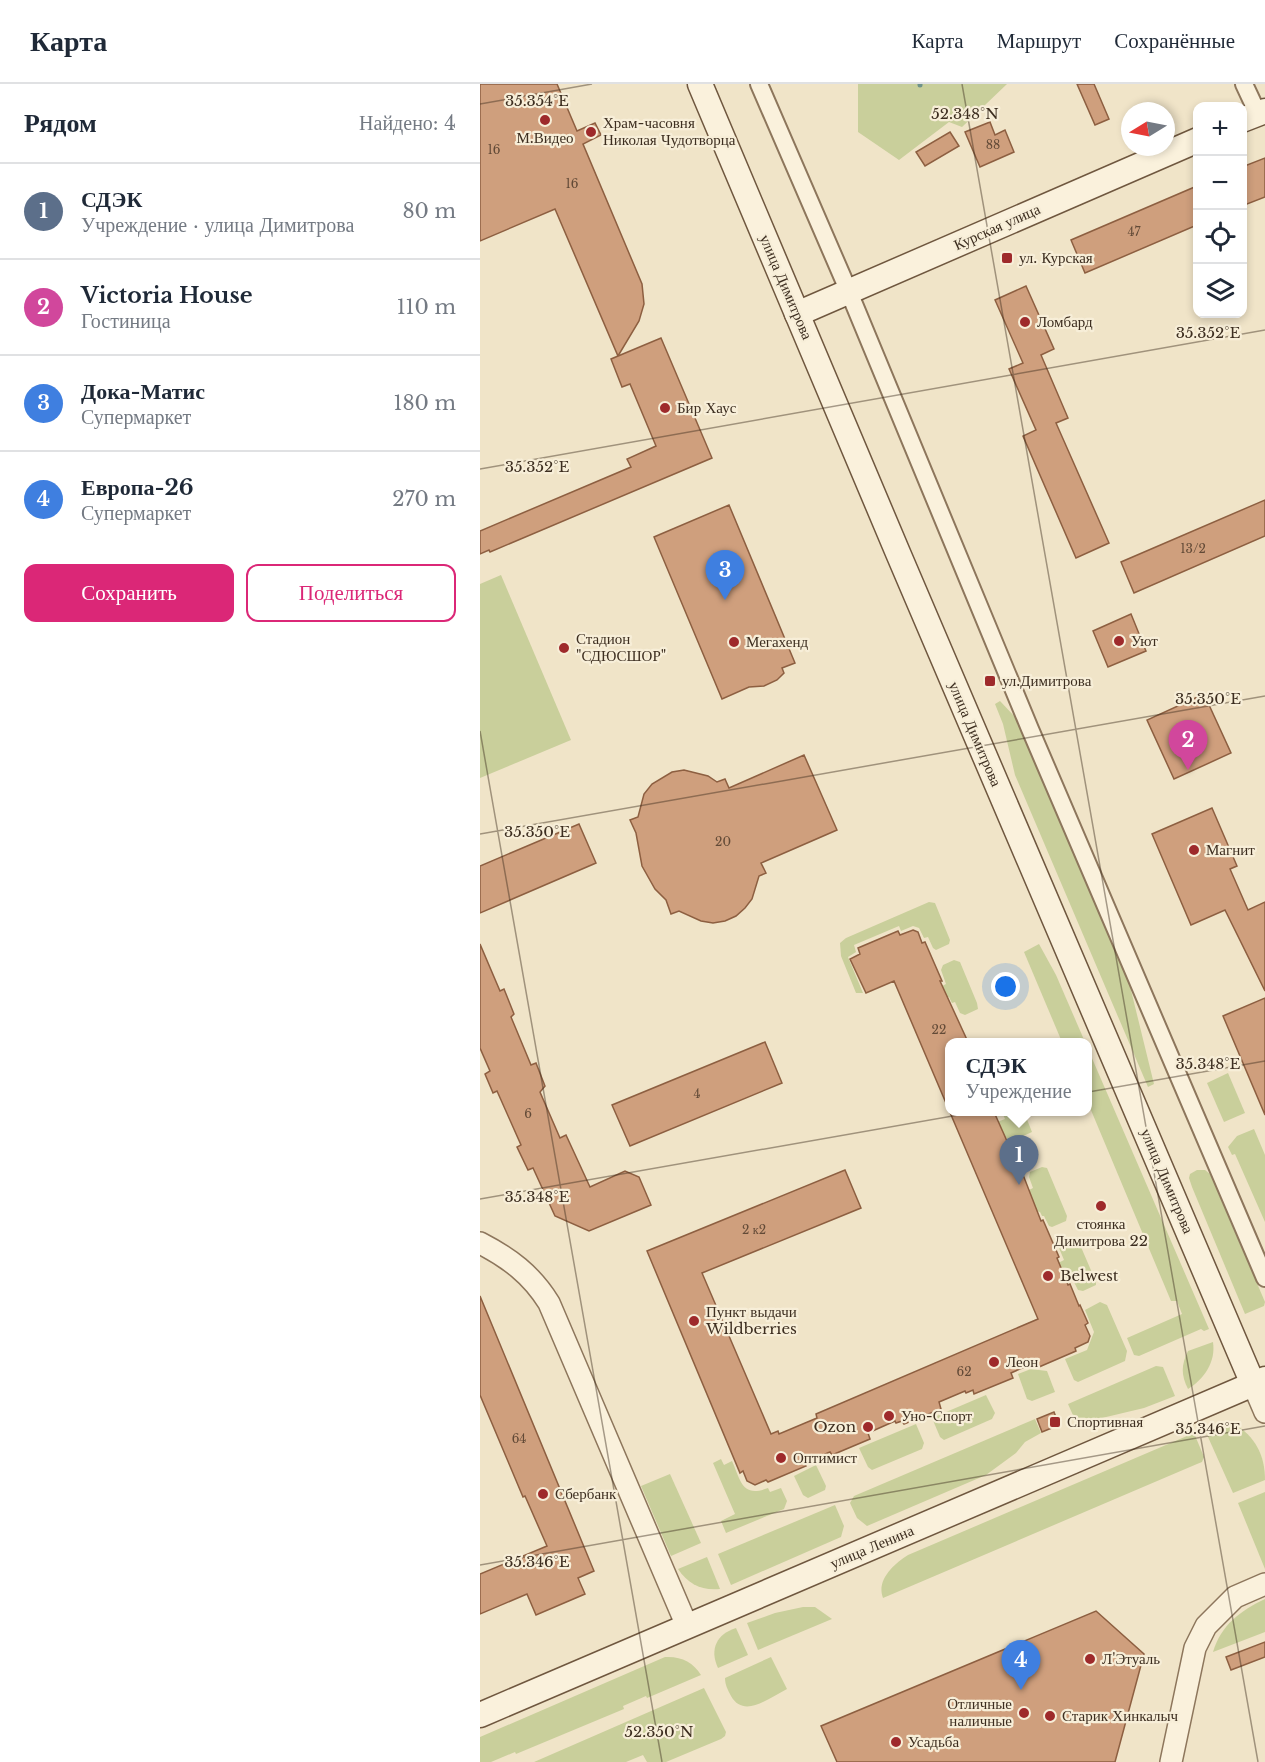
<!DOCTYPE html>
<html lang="ru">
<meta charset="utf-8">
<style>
:root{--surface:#fff;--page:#f6f6f7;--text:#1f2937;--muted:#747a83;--line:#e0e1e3;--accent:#db2777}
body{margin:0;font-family:"Libre Baskerville",serif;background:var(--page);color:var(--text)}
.controls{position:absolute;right:18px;top:18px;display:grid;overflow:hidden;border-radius:12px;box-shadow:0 3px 9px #0003}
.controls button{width:54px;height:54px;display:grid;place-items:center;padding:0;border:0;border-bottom:2px solid var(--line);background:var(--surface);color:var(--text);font:30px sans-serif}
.compass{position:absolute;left:641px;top:18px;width:54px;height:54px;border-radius:50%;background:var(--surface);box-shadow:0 3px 9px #0003;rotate:260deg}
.you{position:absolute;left:526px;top:903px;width:21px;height:21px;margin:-15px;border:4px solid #fff;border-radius:50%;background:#1a73e8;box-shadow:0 0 0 9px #1a73e833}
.badge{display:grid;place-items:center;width:39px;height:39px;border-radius:50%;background:var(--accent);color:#fff;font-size:20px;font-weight:700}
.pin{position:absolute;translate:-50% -50px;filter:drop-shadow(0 2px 3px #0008)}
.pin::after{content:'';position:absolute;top:32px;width:21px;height:18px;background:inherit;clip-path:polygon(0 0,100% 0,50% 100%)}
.popup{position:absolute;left:465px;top:954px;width:147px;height:78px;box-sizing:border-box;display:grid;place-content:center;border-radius:12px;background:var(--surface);filter:drop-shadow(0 2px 4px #0005);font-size:20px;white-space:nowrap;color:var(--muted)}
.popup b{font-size:22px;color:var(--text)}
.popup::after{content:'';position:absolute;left:50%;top:100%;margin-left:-12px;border:12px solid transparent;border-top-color:var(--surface)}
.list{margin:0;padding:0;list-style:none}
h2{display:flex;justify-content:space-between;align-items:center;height:78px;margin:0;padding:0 24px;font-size:26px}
h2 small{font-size:20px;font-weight:400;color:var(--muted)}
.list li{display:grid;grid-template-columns:39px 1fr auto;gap:18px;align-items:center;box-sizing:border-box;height:96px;padding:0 24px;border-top:2px solid var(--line)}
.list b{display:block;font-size:22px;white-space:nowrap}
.list p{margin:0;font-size:20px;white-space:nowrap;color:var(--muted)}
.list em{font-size:20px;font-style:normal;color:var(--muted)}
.actions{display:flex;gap:12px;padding:18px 24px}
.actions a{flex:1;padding:14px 0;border:2px solid var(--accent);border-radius:12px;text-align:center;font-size:21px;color:var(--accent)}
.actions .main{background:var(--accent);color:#fff}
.icon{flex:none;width:33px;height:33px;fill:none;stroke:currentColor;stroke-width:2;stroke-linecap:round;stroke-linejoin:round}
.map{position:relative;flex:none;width:785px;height:1678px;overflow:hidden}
header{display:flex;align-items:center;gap:36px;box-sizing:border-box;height:84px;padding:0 30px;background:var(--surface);border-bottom:2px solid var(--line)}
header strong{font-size:28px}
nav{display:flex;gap:33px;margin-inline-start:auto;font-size:21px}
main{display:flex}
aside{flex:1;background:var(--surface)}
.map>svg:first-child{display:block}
</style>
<header>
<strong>Карта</strong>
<nav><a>Карта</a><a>Маршрут</a><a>Сохранённые</a></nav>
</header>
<main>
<aside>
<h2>Рядом<small>Найдено: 4</small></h2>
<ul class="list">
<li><span class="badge" style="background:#5c6f8a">1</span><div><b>СДЭК</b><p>Учреждение · улица Димитрова</p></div><em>80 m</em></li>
<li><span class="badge" style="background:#d1479c">2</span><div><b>Victoria House</b><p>Гостиница</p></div><em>110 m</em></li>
<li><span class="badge" style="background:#3f7fe0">3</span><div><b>Дока-Матис</b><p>Супермаркет</p></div><em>180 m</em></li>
<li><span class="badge" style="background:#3f7fe0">4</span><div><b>Европа-26</b><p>Супермаркет</p></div><em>270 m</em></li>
</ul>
<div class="actions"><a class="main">Сохранить</a><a>Поделиться</a></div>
</aside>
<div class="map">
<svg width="785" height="1678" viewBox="0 0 785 1678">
<rect width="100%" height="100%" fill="#f0e4c8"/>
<g fill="#c9cf9b">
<polygon points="378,0 527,0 482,43 469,38 419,76 378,48"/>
<polygon points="21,491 91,656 0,694 0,500"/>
<polygon points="520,617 536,634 649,898 674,1000 668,1003 535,691 523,640 515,620"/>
<polygon points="449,818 455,819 470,856 469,860 456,866 453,864 448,853 444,854 439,844 433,842 421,847 419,842 374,861 376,868 368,873 383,909 376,909 361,872 360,859 366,854"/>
<polygon points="559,860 576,891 605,958 582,958 544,868"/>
<polygon points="474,876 480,878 497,919 498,925 485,931 480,929 475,918 472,919 469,913 465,914 460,903 466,900 461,886 463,881"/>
<polygon points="608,965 729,1245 724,1247 721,1245 659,1272 654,1271 647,1254 702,1230 697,1217 691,1217 608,1019"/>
<polygon points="748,989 765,1029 744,1038 727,999"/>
<polygon points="522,1028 544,1028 552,1048 532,1057 523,1052 517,1038 525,1035"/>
<polygon points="774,1045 785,1071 785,1138 755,1070 752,1071 748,1063 757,1052"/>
<polygon points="562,1083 567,1084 587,1132 586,1137 572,1143 569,1142 564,1132 562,1132 560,1128 555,1127 547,1107 553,1104 549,1093 550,1088"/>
<polygon points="717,1086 725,1086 730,1090 785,1218 784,1222 765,1230 712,1103 709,1094 710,1090"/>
<polygon points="594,1154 598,1156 616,1198 616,1201 603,1207 598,1206 592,1194 588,1196 584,1193 578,1179 584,1176 579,1164 580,1160"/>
<polygon points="620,1218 627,1221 647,1267 645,1277 598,1298 594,1296 585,1275 607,1266 614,1248 605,1226"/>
<path d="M733 1258C736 1278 724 1295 708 1305 701 1291 701 1281 708 1267Z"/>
<polygon points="676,1282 683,1283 695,1312 664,1324 601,1339 596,1338 588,1320"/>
<polygon points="551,1285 567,1287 575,1308 552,1317 547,1315 538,1290"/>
<polygon points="506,1311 515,1329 512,1335 464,1356 460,1353 452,1334"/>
<polygon points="555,1335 561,1349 545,1358 536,1369 506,1391 387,1442 377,1434 370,1419 374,1412"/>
<polygon points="436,1340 444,1359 442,1365 392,1386 388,1383 379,1364"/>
<path d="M754 1340C775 1352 785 1371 785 1396L753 1409 724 1344Z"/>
<path d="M714 1349 724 1373 722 1378 717 1380 403 1514C396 1496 414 1480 428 1471Z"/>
<path d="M241 1375 244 1381 252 1377C261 1397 262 1414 288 1404L290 1408 301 1404 307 1417 304 1425 246 1449 241 1437 255 1430 233 1379Z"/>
<polygon points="336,1381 346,1402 345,1406 328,1414 323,1411 314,1392"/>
<polygon points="190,1390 221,1459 191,1472 161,1402"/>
<polygon points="785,1408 785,1485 758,1419"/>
<polygon points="355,1421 364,1442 361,1453 251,1501 238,1470"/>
<path d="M227 1473 240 1505C222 1507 208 1500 198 1485Z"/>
<path d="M785 1515V1548L733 1568C741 1541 760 1527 785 1515Z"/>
<polygon points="323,1523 335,1523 352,1535 278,1566 267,1539 295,1529"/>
<path d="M256 1544 268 1571 238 1584C229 1565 237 1550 256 1544Z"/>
<path d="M185 1573C201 1572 213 1578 221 1591L167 1614 166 1612 143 1622 144 1625 36 1670 35 1668 11 1678H0V1653Z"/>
<path d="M291 1573 307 1605C289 1614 264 1635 251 1612 248 1606 245 1601 245 1594Z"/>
<polygon points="224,1604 246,1648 245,1652 241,1655 186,1678 167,1678 163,1671 146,1678 54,1678"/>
</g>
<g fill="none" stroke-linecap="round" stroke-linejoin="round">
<polyline stroke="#6f938a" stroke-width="5" points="440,1 440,0"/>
</g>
<g fill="#cf9f7d" stroke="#8d5f41" stroke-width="1.5">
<polygon points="0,0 77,0 97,47 115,39 121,51 103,60 162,200 164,220 159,237 138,272 75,125 0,157"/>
<polygon points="597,0 614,0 629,35 615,41"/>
<polygon points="510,38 515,51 525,46 534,68 500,83 485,48"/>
<polygon points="470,48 479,62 445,82 436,68"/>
<polygon points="785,74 785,113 762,122 762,83"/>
<polygon points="717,102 717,141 605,189 591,156"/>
<polygon points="546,202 574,265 561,271 588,334 576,339 629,459 596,474 543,352 556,346 529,285 543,279 515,216"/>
<polygon points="181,254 232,374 10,468 9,466 0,470 0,447 151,383 147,375 176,362 150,300 142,303 131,275"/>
<polygon points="785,416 785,452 654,509 641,478"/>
<polygon points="249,421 315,579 302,584 304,589 297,596 284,602 269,603 242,615 174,453"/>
<polygon points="651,530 666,567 628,583 613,547"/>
<polygon points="724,610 751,669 694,695 667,636"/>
<polygon points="324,671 357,746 281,779 286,789 279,792 272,815 265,824 256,832 245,837 233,839 221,837 199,827 191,830 186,816 175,805 162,782 156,749 150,736 158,733 164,710 172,700 192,688 204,686 228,692 237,698 245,695 249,704"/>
<polygon points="732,724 757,782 750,785 768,826 785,818 785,907 745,826 711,841 672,750"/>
<polygon points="99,740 116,779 0,829 0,782"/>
<polygon points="433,846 438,848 442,859 445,858 462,897 460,897 488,958 470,958 470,1028 514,1028 531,1066 533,1065 561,1137 563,1136 579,1173 577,1174 588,1201 590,1200 599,1222 600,1221 608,1239 605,1241 610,1252 608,1258 595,1264 596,1267 559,1283 556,1278 531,1289 533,1294 494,1310 493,1306 486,1309 485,1307 459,1318 461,1325 424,1340 422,1337 416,1339 415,1337 388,1349 390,1355 352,1371 350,1368 324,1379 326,1382 288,1398 286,1396 275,1401 267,1397 263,1387 260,1389 167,1167 365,1086 381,1124 222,1189 291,1350 298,1347 299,1350 337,1334 336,1330 558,1235 414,897 386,909 370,875 380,870 378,864 418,847 420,851"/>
<polygon points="0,860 20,907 24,905 34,930 31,933 51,981 56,979 65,1002 60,1008 80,1054 86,1051 110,1103 145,1087 159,1093 171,1121 109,1147 75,1132 53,1084 48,1086 37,1063 41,1061 17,1007 13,1009 5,990 10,987 0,964"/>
<polygon points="785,914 785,1031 743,932"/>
<polygon points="285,958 302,999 150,1062 132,1021"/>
<polygon points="0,1212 114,1487 98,1494 105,1510 56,1531 47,1510 0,1530 0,1490 67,1462 45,1412 43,1413 0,1311"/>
<polygon points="574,1328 579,1341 562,1348 557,1335"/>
<polygon points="616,1527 664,1570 635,1678 357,1678 341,1642"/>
<polygon points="785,1558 785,1573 751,1586 746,1573"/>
</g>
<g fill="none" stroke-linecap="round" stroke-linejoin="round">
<defs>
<g id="minor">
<polyline points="279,0 369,208 550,645 785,1194"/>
<polyline points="764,0 778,30"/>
</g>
<g id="tertiary">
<path d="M0 1159C29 1174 51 1190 69 1219L207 1542"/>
<polyline points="773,1300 785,1328"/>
<polyline points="691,1678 715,1564 726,1542 755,1513 785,1500"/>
</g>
<g id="secondary">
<polyline points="220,0 418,469 773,1300"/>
<polyline points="762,36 785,27"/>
<polyline points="317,230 718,56"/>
<polyline points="0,1631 785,1295"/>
</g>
</defs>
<use href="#minor" stroke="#8d765c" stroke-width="20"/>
<use href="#tertiary" stroke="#8d765c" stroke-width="24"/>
<use href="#secondary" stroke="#6f573f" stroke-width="27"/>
<use href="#minor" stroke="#faf1dc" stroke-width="16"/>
<use href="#tertiary" stroke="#faf1dc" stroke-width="21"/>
<use href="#secondary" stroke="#faf1dc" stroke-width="24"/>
</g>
<path fill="none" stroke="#3d2e20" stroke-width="1.5" stroke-opacity="0.45" d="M482 0 778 1678M0 20 112 0M0 385 785 246M0 647 182 1678M0 750 785 612M0 1115 785 977M0 1481 785 1342"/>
<g fill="#9e2a2b" stroke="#f7eed8" stroke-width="2">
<circle cx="65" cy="36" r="6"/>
<circle cx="111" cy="48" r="6"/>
<rect x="521" y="168" width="12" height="12" rx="3"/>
<circle cx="545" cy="238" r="6"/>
<circle cx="185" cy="324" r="6"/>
<circle cx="639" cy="557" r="6"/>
<circle cx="254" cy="558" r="6"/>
<circle cx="84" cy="564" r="6"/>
<rect x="504" y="591" width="12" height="12" rx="3"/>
<circle cx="714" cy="766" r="6"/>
<circle cx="621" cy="1122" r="6"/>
<circle cx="568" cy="1192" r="6"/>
<circle cx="214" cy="1237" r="6"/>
<circle cx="514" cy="1278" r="6"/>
<circle cx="409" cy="1332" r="6"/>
<rect x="569" y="1332" width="12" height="12" rx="3"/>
<circle cx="388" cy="1343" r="6"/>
<circle cx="301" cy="1374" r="6"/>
<circle cx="63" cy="1410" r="6"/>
<circle cx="610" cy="1575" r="6"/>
<circle cx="544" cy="1629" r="6"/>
<circle cx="570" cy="1632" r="6"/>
<circle cx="416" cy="1658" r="6"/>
</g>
<g text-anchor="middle" stroke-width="4.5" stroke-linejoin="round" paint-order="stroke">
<g font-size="12" fill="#624a37">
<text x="513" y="65">88</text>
<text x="14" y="70">16</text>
<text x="92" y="104">16</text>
<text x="654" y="152">47</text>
<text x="713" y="469">13/2</text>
<text x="243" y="762">20</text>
<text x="459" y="950">22</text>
<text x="217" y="1014">4</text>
<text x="48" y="1034">6</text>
<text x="274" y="1150">2 к2</text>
<text x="484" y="1292">62</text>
<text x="39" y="1359">64</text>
</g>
<g font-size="15" fill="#3d2e20" stroke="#f7eed8" text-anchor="start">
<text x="123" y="44">Храм-часовня<tspan x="123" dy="17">Николая Чудотворца</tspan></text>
<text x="65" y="59" text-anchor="middle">М.Видео</text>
<text x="539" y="179">ул. Курская</text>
<text x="557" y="243">Ломбард</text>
<text x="197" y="329">Бир Хаус</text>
<text x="96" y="560">Стадион<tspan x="96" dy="17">"СДЮСШОР"</tspan></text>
<text x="651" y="562">Уют</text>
<text x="266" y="563">Мегахенд</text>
<text x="522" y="602">ул.Димитрова</text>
<text x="726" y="771">Магнит</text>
<text x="621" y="1145" text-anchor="middle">стоянка<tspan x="621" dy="17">Димитрова 22</tspan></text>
<text x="580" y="1197">Belwest</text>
<text x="226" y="1233">Пункт выдачи<tspan x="226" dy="17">Wildberries</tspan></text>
<text x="526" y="1283">Леон</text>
<text x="421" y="1337">Уно-Спорт</text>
<text x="587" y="1343">Спортивная</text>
<text x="376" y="1348" text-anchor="end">Ozon</text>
<text x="313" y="1379">Оптимист</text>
<text x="75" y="1415">Сбербанк</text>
<text x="622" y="1580">Л'Этуаль</text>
<text x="532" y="1625" text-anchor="end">Отличные<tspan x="532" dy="17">наличные</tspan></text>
<text x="582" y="1637">Старик Хинкалыч</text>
<text x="428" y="1663">Усадьба</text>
</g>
<g font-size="15" fill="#3d2e20" stroke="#f7eed8">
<text transform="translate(517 143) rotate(-24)" y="5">Курская улица</text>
<text transform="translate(306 203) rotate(67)" y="5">улица Димитрова</text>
<text transform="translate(495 650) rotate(67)" y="5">улица Димитрова</text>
<text transform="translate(687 1097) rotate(67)" y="5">улица Димитрова</text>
<text transform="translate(392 1463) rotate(-23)" y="5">улица Ленина</text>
</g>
</g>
<g font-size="15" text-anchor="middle" fill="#3d2e20" stroke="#f7eed8" stroke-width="4.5" stroke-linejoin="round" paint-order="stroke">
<text x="57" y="22">35.354°E</text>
<text x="485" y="35">52.348°N</text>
<text x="728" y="254">35.352°E</text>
<text x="57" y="388">35.352°E</text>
<text x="728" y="620">35.350°E</text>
<text x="57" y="753">35.350°E</text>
<text x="728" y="985">35.348°E</text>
<text x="57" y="1118">35.348°E</text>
<text x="728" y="1350">35.346°E</text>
<text x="57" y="1483">35.346°E</text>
<text x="179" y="1653">52.350°N</text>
</g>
</svg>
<div class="controls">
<button>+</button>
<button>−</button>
<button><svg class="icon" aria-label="locate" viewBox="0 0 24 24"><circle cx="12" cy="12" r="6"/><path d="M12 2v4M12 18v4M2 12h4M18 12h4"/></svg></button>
<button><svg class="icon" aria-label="layers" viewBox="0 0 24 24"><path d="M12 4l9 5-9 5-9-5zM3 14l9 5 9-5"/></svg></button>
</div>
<svg class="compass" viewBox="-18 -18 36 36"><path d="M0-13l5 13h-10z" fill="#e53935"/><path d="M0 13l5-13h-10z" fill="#747a83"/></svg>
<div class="you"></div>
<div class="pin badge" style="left:539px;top:1101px;background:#5c6f8a">1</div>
<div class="popup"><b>СДЭК</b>Учреждение</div>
<div class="pin badge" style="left:708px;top:686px;background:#d1479c">2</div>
<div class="pin badge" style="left:245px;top:516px;background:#3f7fe0">3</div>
<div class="pin badge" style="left:541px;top:1606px;background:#3f7fe0">4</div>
</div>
</main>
